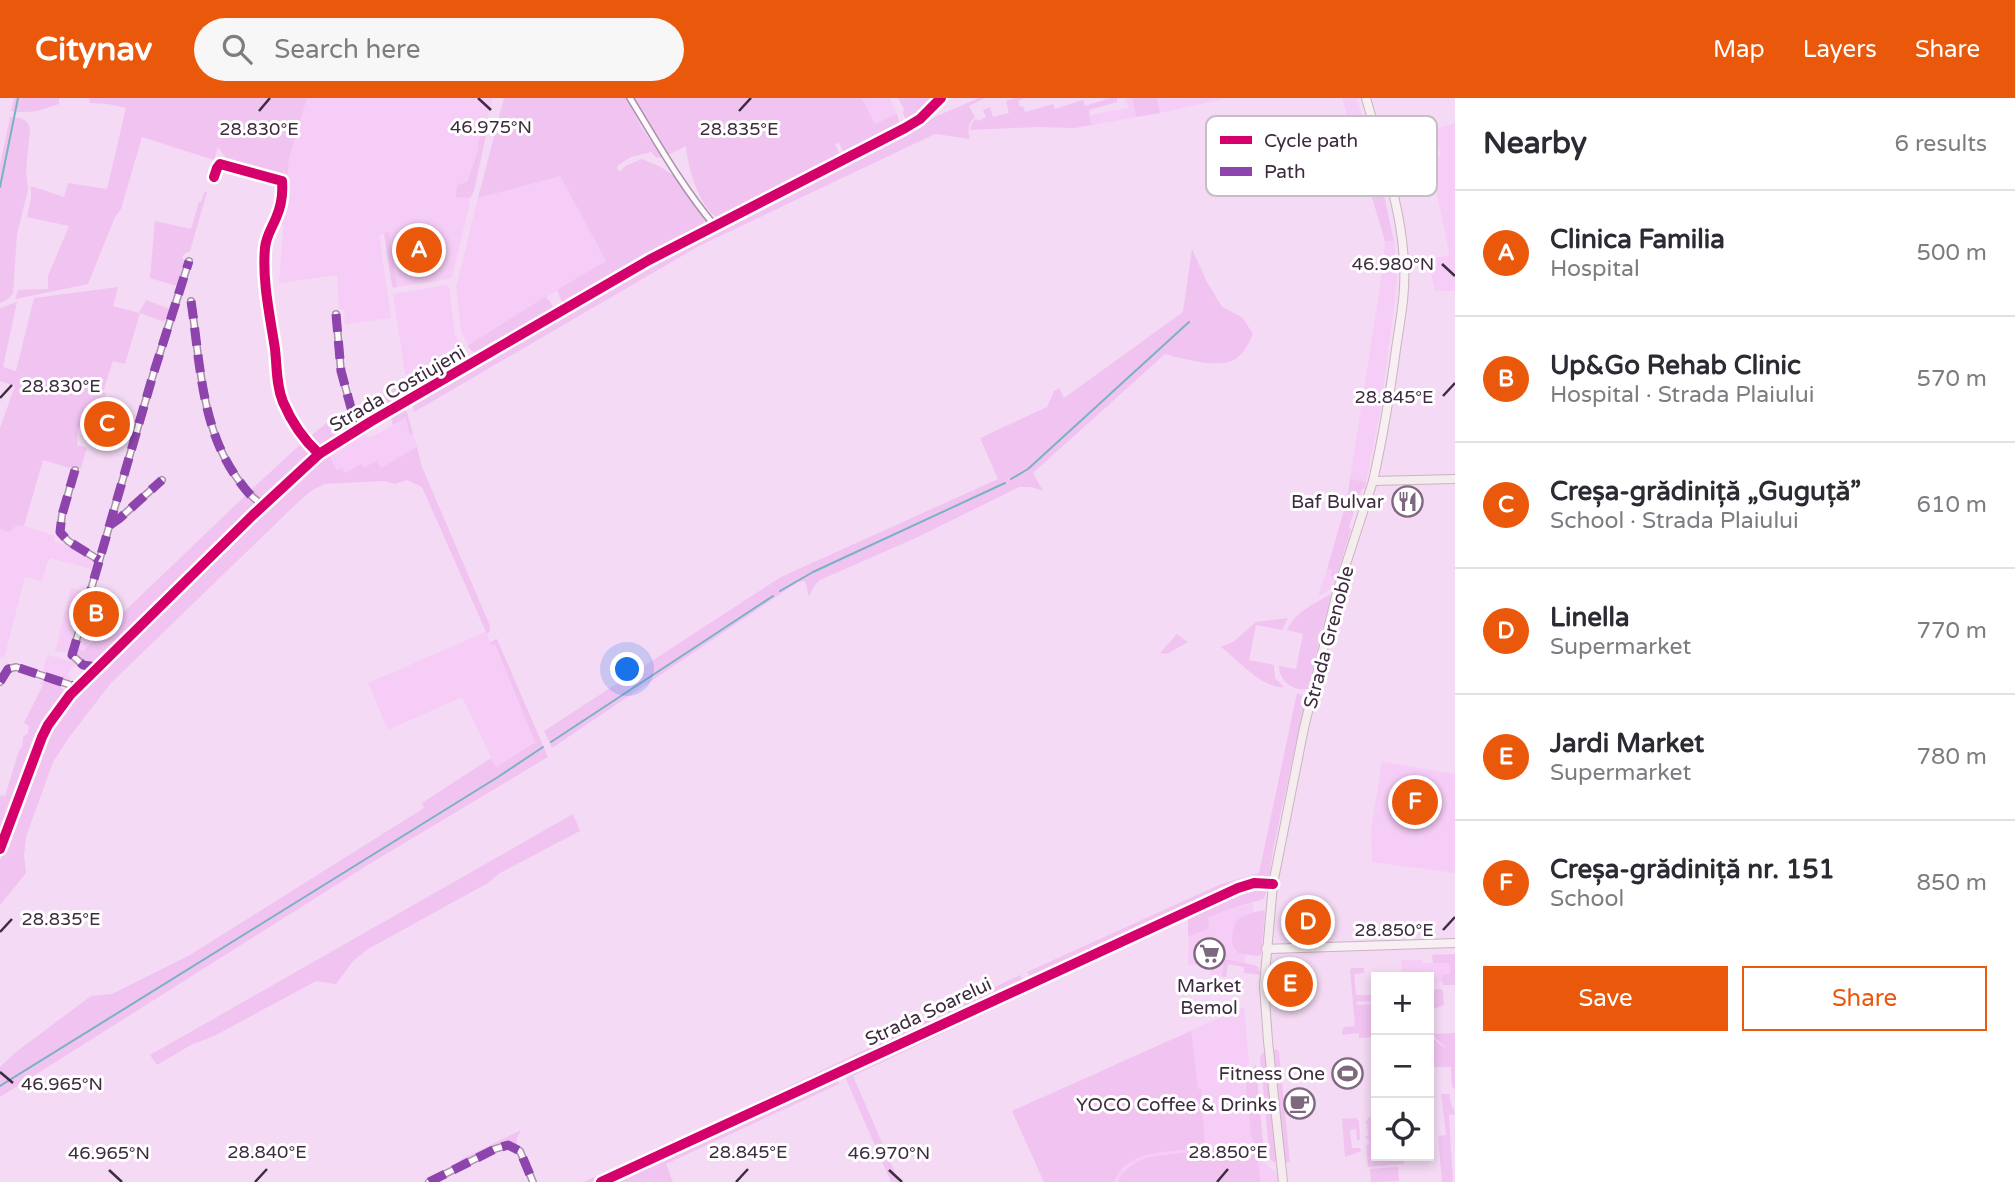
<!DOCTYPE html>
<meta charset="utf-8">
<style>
:root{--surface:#fff;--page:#f7f7f7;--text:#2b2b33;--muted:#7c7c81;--line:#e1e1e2;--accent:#ea580c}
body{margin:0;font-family:"Varela Round",sans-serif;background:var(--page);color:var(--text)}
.controls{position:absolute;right:21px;bottom:21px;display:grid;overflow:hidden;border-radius:0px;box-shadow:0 4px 10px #0003}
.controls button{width:63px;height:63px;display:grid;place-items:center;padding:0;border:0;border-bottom:2px solid var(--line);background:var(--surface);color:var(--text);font:35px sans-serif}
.you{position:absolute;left:628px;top:572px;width:24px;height:24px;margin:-18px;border:5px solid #fff;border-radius:50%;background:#1a73e8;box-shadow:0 0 0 10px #1a73e833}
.badge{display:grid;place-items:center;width:46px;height:46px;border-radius:50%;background:var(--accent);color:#fff;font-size:23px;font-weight:700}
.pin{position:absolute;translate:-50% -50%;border:4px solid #fff;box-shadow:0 2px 7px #0006}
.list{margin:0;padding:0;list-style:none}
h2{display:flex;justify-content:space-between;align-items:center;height:91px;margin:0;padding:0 28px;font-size:30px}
h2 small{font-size:23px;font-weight:400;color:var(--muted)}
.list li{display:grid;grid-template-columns:46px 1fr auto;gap:21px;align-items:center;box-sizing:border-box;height:126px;padding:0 28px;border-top:2px solid var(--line)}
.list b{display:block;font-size:26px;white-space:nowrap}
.list p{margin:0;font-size:23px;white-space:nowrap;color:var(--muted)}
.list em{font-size:23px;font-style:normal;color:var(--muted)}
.actions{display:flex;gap:14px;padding:21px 28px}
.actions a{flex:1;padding:16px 0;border:2px solid var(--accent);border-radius:0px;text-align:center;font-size:24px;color:var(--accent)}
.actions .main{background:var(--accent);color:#fff}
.icon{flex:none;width:38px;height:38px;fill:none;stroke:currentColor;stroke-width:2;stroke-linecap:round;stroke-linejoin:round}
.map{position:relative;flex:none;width:1455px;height:1084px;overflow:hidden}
header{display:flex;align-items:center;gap:42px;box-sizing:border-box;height:98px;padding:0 35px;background:var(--accent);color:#fff}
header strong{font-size:33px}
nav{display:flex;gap:38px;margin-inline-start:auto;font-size:24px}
.search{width:490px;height:63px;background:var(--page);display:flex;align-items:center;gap:18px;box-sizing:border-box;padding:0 24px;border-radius:38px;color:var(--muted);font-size:26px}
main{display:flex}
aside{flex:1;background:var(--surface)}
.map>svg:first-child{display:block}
</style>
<header>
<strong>Citynav</strong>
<div class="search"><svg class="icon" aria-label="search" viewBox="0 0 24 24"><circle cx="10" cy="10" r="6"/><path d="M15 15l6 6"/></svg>Search here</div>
<nav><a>Map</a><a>Layers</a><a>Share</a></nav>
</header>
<main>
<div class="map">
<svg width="1455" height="1084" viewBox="0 0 1455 1084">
<rect width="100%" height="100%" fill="#f4daf4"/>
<g fill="#f6cdf6">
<polygon points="307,0 493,0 477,56 467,84 462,86 470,104 452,179 449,181 397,189 390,137 389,135 379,137 391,220 345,226 344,212 339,211 337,177 279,185 289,61"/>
<polygon points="862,0 890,0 897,16 876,27"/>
<polygon points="1125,0 1132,0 1136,19 1091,27 1090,17 1128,10"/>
<polygon points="1157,0 1169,1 1228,0 1160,15"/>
<polygon points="1342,0 1357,0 1364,25 1351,29"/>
<polygon points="1455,25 1455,193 1435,193 1428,161 1448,158 1449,154 1430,62 1441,59 1435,31"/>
<polygon points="558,77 560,78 606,163 468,247 461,233 456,189 478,100"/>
<polygon points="1385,143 1394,143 1397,179 1395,201 1381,309 1366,384 1350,381 1383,169"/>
<polygon points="445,187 449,189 455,237 465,252 408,287 405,275 393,196"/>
<polygon points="86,308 135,323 129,343 80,329"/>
<polygon points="406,320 409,336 413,336 417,349 413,352 381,370 364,370 361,366 345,375 338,372 329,357 367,334 367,339 372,339"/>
<polygon points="17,427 21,427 55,438 54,443 82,453 93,463 91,471 51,460 48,462 42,483 25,479 4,560 0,558 0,431 9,434"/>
<polygon points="1327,471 1332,472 1330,478 1336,480 1332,490 1318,499"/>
<polygon points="71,490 85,494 69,554 55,554"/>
<polygon points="93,500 118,520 82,555 79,550"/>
<polygon points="486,534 491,547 494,546 535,643 496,669 462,599 388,632 368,585"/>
<polygon points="47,557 75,564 78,568 74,568 68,576 71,583 43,574"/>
<polygon points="1382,664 1455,676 1455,775 1372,764 1371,731"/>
<polygon points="1254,805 1244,869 1227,866 1226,879 1210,877 1212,865 1188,867 1189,826 1209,820 1226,812"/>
<polygon points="1401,862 1422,862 1423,865 1449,865 1450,877 1443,877 1443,884 1429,885 1429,879 1402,879"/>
<polygon points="1244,909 1249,964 1244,973 1250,977 1257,1049 1252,1054 1278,1077 1279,1084 1044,1084 1012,1013"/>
</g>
<g fill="#f1c3f1">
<path d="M14 0H59V6C40 12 32 16 11 13Z"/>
<polygon points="89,0 307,0 289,61 283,127 276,126 281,114 285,82 230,66 218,49 214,62 142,39 121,111 115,119 88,186 15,201 18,192 48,191 48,178 69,128 27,119 31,100 31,88 64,99 68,85 107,91 126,10 108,6 90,5"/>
<polygon points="504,0 627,0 643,32 662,59 657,60 651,54 631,59 617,68 619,74 627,67 642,61 659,68 673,77 708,123 708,127 639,164 564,208 557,192 606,163 560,78 478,100"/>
<path d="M633 0H862L875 26 897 16 900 27 898 30 848 56 844 55 839 45 835 46 841 59 719 120C700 113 687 67 686 48L668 57Z"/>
<polygon points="898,0 935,0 921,15 907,25 903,15 904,11"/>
<path d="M979 0H985L969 8 975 19C968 26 967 32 970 41L935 36 699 148 414 314 412 305 650 165 937 18Z"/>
<polygon points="1016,0 1025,0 1018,3 1020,9 1023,8 1025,14 1053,6 1055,11 1083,2 1085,8 1110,0 1117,0 1117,4 1089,12 1091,27 1075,30 1036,29 970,32 972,25 976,21 978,23 986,19 983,12 990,9 993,19 1009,15 1006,3"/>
<polygon points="1132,0 1157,0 1160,15 1136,19"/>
<path d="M10 19C20 20 28 20 30 31L26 72 28 92 17 136 13 195 8 201 0 205V67Z"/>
<polygon points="1364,25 1377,66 1394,143 1385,143 1351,29"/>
<polygon points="484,27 488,28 474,93 470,100 456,99 457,87 467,84 479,50 477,49"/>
<polygon points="205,93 207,94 190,153 184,156 182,160 184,162 177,188 150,180 155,123 191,131 199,104 201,104"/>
<polygon points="389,134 397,189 394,190 392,188 384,136"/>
<path d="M1192 151 1207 184 1222 209 1242 219 1253 236C1249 244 1245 254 1237 260 1220 272 1185 261 1165 256L1033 375 1043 393 1032 389H1019L920 438 820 482 814 488 809 499 805 483 798 484 552 650 544 633 781 479 998 381 980 340 1047 309 1054 293 1059 290 1064 300 1183 214Z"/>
<polygon points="118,189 113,208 139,215 146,202 170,211 164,224 140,215 125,266 113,263 103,294 106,295 101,312 86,308 80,329 78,329 77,347 87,350 81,370 73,371 43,362 24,428 17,427 9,434 0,431 0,330 15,288 0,283 0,210 17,204 3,269 16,273 34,200"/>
<polygon points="545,199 549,202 555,212 482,256 475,256 467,248"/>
<polygon points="403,284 405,296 358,325 354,316 359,313 361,314 377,303 377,301"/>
<polygon points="402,310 407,314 413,336 409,336 406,320 393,327 391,321 392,316"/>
<polygon points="348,319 352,329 322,348 316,349 307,341 329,323 333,328"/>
<polygon points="303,344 311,353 311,356 267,396 261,400 254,397 250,393"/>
<polygon points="417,349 422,369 490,528 490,533 487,536 422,389 407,382 395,386 384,383 324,386 311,393 294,408 111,585 70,638 53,664 26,739 24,758 26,775 0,807 0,763 45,642 58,619 75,598 307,371 328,355 337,372 342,370 345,375 361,366 364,370 376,363 381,370"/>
<polygon points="1350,381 1366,384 1365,391 1362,391 1350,425 1349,430 1351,431 1336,480 1330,478 1332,472 1327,471 1347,402"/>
<polygon points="246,397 256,408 94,565 79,560 77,555 79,550 82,554"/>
<path d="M1331 496 1308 591C1294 594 1279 583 1279 568L1296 571 1303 536 1287 532C1295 514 1314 506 1331 496Z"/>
<path d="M1288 520 1282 532 1256 527 1249 562 1274 567 1275 580 1284 589C1264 592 1237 561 1221 549L1233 544 1256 524Z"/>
<polygon points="1177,536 1188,544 1167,556 1160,555"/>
<polygon points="497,541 548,659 371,765 0,999 0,969 16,954 91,898 112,896 190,857 424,710 422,705 491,660 496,669 535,644 495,547 491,547 490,544"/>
<polygon points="49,583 57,586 66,594 42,631 0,739 0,700 1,697 5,698 19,652 22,649 23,639 28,635 29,628 24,625 43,587 39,585"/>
<polygon points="1297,595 1306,599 1274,747 1269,781 1245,782 1222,792 1031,879 1027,874 1221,786 1259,775"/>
<polygon points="573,716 580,733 500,775 488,785 368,851 353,863 336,886 316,883 214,938 191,947 157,967 150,957"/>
<polygon points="1257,789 1267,792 1264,801 1226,812 1208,820 1209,831 1188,838 1188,819 853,978 899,1084 891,1084 846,981 846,975 1206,807 1246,790"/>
<path d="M1263 812 1265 814 1261 857 1257 858 1238 855 1232 846C1233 818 1238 819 1263 812Z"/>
<polygon points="1455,856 1455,887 1443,887 1442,877 1450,876 1449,865 1433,865 1432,857"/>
<polygon points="1224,861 1254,867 1258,869 1261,877 1244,875 1244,869 1228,866 1226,879 1222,878"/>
<polygon points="1352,870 1364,870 1364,875 1354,876 1356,897 1376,897 1376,903 1356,904 1357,907 1376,906 1376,943 1375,939 1359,940 1359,935 1342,937 1342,933 1344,929 1355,928 1350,872"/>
<polygon points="1020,877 1024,883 748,1010 748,1008"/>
<polygon points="1441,891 1444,895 1443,896 1444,907 1429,913 1429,908 1432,907 1431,895 1429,895 1429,892"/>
<polygon points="1429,929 1429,937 1443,949 1448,948 1444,948 1431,936 1455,935 1455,991 1452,989 1451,969 1429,969"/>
<path d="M1191 933 1198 991H1201L1205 1048C1174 1057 1129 1047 1114 1084H1044L1012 1013Z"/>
<polygon points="1276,951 1279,954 1290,1065 1284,1063 1273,953"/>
<polygon points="1265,953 1276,1061 1275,1065 1270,1061 1260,958"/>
<polygon points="1256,966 1264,1056 1252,1042 1246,990 1248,979"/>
<polygon points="837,978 839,986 666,1066 673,1084 608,1084"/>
<path d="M1441 996H1450C1450 1006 1452 1008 1455 1016L1449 1017 1453 1084H1442L1438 1038 1446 1037Z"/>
<polygon points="1376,1015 1376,1058 1404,1058 1404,1066 1368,1069 1366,1047 1369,1046 1368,1041 1366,1041 1366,1038 1368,1038 1367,1026 1365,1025 1370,1018"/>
<polygon points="1356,1020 1359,1023 1360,1041 1357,1043 1356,1031 1350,1032 1352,1050 1360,1050 1361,1053 1345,1059 1342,1021"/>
<polygon points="709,1027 595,1084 583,1084"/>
<polygon points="521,1032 517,1040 517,1048 510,1045 504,1045 461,1064 460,1062"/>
<path d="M1243 1047 1247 1049 1258 1059 1260 1084H1118C1123 1070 1136 1064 1149 1059Z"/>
<polygon points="1398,1069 1399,1083 1371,1084 1370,1071"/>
</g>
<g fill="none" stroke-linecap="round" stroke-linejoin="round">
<g stroke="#7ab2c2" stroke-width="2">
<polyline points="0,89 18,0"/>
<polyline points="1011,381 1028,371 1189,224"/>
<polyline points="780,493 813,474 1005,385"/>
<polyline points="551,644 773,498"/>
<polyline points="0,988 498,679 543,649"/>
</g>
<defs>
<g id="minor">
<path d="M630 0C657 44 682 89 715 128"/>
<path d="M214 79 217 70 220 66 282 83C283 95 281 109 276 120 272 130 266 138 265 150 262 183 270 218 275 251 277 268 276 287 283 304 291 323 304 342 319 356"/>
<path d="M191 203C200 263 201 330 237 380 245 391 252 401 264 407"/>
<polyline points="336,216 341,273 357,332"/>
<polyline points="75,372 62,417 60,434 68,443 99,462"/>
<polyline points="110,427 120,420 162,382"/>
<polyline points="97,569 83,567 72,557 153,277 189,163"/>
<polyline points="0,584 8,571 16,569 77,589"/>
<polyline points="429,1084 495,1051 508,1047 520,1053 533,1084"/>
</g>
<g id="tertiary">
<polyline points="0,751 42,639 48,627 70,597 253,417 319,356 370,324 649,162 905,30 920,21 941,0"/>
<polyline points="601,1084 1238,790 1254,785 1273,786"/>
</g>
<g id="primary">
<path d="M1366 0C1381 54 1402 109 1404 166 1406 195 1400 223 1396 251 1390 296 1383 339 1373 383"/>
<polyline points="1266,851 1455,845"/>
</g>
<polyline id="trunk" points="1283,1084 1268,943 1264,888 1273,786 1304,630 1337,494 1373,383 1455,381"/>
</defs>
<use href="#minor" stroke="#a793a7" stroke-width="8"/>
<use href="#tertiary" stroke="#a793a7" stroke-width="9"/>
<use href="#primary" stroke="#c9b5c1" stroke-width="10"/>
<use href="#trunk" stroke="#c9b5c1" stroke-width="10"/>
<use href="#minor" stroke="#fdf9fd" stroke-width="5"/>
<use href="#tertiary" stroke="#fdf9fd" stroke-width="6"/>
<use href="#primary" stroke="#f7eff2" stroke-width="8"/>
<use href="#trunk" stroke="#f5ecee" stroke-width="8"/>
<g stroke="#8e44ad" stroke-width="9" stroke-dasharray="18 9" stroke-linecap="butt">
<path d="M191 203C200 263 201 330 237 380 245 391 252 401 264 407"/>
<polyline points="336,216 341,273 357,332"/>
<polyline points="75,372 62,417 60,434 68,443 99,462"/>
<polyline points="110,427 120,420 162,382"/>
<polyline points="97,569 83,567 72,557 153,277 189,163"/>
<polyline points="0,584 8,571 16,569 77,589"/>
<polyline points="429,1084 495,1051 508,1047 520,1053 533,1084"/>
</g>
<defs>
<g id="cycleway">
<path d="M214 79 217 70 220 66 282 83C283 95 281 109 276 120 272 130 266 138 265 150 262 183 270 218 275 251 277 268 276 287 283 304 291 323 304 342 319 356"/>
<polyline points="0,751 42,639 48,627 70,597 253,417 319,356 370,324 649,162 905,30 920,21 941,0"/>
<polyline points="601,1084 1238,790 1254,785 1273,786"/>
</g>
</defs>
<use href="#cycleway" stroke="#fff" stroke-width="15"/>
<use href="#cycleway" stroke="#d6006c" stroke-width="10"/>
</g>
<path fill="none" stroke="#3e2b3e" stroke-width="2.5" d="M478 0 491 12M259 13 270 0M739 13 751 0M1442 166 1455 178M1443 298 1455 285M0 300 12 287M1443 832 1455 819M0 834 12 821M0 974 13 985M109 1072 122 1084M889 1072 902 1084M255 1084 267 1071M736 1084 748 1071M1217 1084 1228 1071"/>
<defs>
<symbol id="restaurant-ring" viewBox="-11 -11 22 22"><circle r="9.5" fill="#fff" stroke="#7e687e" stroke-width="1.5"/><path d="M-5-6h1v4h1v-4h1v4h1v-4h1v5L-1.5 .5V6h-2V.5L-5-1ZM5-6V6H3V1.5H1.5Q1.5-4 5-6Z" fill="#7e687e"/></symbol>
<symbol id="supermarket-ring" viewBox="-11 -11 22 22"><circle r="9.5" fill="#fff" stroke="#7e687e" stroke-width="1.5"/><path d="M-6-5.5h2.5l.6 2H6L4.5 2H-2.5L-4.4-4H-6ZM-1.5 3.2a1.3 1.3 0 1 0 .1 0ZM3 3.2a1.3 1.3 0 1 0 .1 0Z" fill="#7e687e"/></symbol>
<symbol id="stadium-ring" viewBox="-11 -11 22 22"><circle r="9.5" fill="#fff" stroke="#7e687e" stroke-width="1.5"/><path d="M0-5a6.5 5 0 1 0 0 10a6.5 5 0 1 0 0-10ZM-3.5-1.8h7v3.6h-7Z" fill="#7e687e"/></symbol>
<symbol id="cafe-ring" viewBox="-11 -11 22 22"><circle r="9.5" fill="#fff" stroke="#7e687e" stroke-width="1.5"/><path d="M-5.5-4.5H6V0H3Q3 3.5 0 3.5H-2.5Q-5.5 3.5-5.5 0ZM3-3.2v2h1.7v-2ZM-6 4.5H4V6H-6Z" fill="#7e687e"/></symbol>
</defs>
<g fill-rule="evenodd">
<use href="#restaurant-ring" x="1390" y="386" width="35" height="35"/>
<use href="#supermarket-ring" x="1192" y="838" width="35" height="35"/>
<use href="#stadium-ring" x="1330" y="958" width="35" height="35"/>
<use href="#cafe-ring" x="1282" y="988" width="35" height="35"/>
</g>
<g text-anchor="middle" stroke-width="6" stroke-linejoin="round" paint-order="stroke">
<g font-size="19" fill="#3e2b3e" stroke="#fff">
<text transform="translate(397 290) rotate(-30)" y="7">Strada Costiujeni</text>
<text transform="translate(1328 539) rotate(-75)" y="7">Strada Grenoble</text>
<text transform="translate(928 913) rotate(-25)" y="7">Strada Soarelui</text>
</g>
<g font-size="19" fill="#3e2b3e" stroke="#fff" text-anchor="end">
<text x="1384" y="410">Baf Bulvar</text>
<text x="1209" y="894" text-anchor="middle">Market<tspan x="1209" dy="22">Bemol</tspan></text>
<text x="1325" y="982">Fitness One</text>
<text x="1277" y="1013">YOCO Coffee &amp; Drinks</text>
</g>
</g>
<rect x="1206" y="18" width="231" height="80" rx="10" fill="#fff" stroke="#c5bfc5" stroke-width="2"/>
<rect x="1220" y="38" width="32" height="8" fill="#d6006c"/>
<rect x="1220" y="69" width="32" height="9" fill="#8e44ad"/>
<g font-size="19" fill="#3e2b3e">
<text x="1264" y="49">Cycle path</text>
<text x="1264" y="80">Path</text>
</g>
<g font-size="18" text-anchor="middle" fill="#3e2b3e" stroke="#fff" stroke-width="6" stroke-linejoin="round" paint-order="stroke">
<text x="491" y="35">46.975°N</text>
<text x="259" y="37">28.830°E</text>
<text x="739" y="37">28.835°E</text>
<text x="1393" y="172">46.980°N</text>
<text x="61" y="294">28.830°E</text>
<text x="1394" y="305">28.845°E</text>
<text x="61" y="827">28.835°E</text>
<text x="1394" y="838">28.850°E</text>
<text x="62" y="992">46.965°N</text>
<text x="267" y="1060">28.840°E</text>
<text x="748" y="1060">28.845°E</text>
<text x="1228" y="1060">28.850°E</text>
<text x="109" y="1061">46.965°N</text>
<text x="889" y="1061">46.970°N</text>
</g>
</svg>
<div class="controls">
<button>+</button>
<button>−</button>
<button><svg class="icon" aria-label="locate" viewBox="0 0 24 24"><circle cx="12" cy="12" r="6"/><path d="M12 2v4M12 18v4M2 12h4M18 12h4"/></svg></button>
</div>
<div class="you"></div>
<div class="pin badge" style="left:419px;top:152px">A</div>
<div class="pin badge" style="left:96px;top:516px">B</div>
<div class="pin badge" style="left:107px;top:326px">C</div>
<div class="pin badge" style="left:1308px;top:824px">D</div>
<div class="pin badge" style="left:1290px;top:886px">E</div>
<div class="pin badge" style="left:1415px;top:704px">F</div>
</div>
<aside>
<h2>Nearby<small>6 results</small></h2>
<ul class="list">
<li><span class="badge">A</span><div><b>Clinica Familia</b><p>Hospital</p></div><em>500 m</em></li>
<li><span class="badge">B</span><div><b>Up&amp;Go Rehab Clinic</b><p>Hospital · Strada Plaiului</p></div><em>570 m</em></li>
<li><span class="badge">C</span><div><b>Creșa-grădiniță „Guguță”</b><p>School · Strada Plaiului</p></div><em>610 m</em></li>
<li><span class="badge">D</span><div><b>Linella</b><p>Supermarket</p></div><em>770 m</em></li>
<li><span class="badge">E</span><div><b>Jardi Market</b><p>Supermarket</p></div><em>780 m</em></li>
<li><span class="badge">F</span><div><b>Creșa-grădiniță nr. 151</b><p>School</p></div><em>850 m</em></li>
</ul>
<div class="actions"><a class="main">Save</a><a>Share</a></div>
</aside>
</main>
